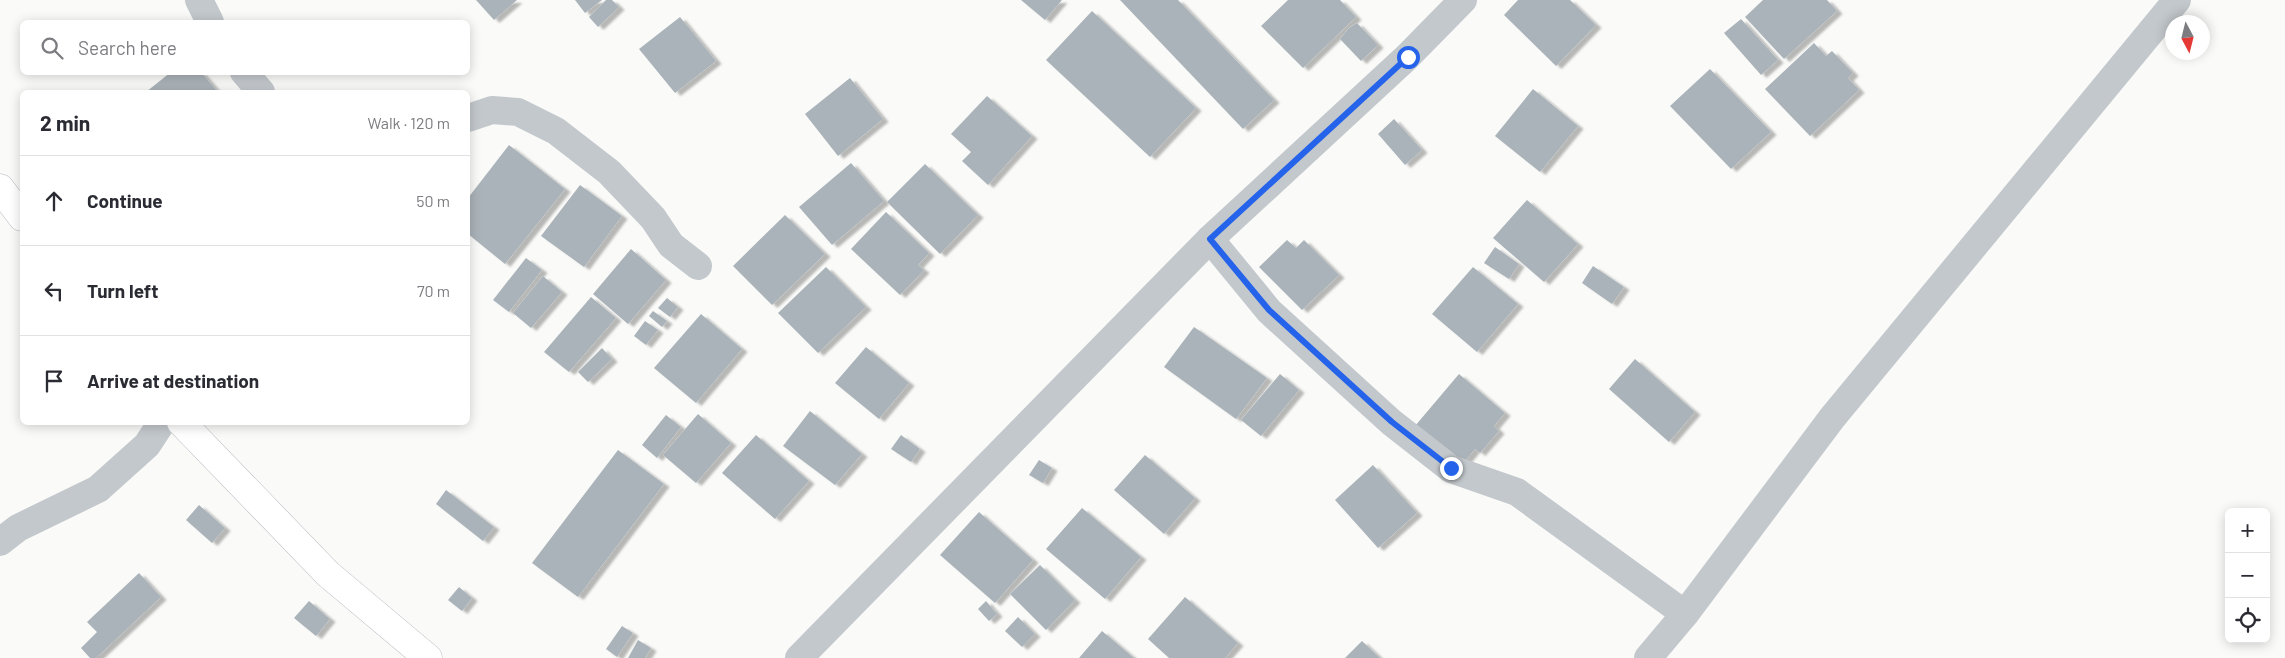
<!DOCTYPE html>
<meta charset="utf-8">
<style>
:root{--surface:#fff;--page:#f2f2f3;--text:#2b2b33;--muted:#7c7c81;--line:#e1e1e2}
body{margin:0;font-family:Barlow,sans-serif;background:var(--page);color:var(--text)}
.controls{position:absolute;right:15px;bottom:15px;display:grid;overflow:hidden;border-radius:8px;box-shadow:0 2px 12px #0003}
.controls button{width:45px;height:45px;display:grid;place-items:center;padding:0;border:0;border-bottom:1px solid var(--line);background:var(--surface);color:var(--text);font:25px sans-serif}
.compass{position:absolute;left:2165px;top:15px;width:45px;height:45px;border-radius:50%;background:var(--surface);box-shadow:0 2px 12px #0003;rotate:173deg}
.stop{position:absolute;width:15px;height:15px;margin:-11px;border:4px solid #2563eb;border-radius:50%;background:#fff}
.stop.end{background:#2563eb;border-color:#fff;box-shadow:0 1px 5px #0008}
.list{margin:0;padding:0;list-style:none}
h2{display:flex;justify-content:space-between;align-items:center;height:65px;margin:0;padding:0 20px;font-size:21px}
h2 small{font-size:16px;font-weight:400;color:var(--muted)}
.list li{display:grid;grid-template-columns:32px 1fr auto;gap:15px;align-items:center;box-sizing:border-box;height:90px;padding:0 20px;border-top:1px solid var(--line)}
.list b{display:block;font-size:19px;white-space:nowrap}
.list em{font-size:16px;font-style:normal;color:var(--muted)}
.icon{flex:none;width:28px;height:28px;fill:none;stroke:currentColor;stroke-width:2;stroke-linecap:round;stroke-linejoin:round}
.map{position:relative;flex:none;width:2285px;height:658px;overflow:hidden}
.search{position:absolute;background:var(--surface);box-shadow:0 2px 12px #0003;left:20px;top:20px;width:450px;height:55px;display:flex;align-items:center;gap:12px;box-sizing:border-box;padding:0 18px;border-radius:8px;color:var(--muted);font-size:19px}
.panel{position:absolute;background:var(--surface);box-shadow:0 2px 12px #0003;left:20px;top:90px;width:450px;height:335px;border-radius:8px}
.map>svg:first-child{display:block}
</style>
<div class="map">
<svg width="2285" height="658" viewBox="0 0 2285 658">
<defs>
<filter id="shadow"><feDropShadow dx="5.5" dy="3" stdDeviation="1" flood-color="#0004"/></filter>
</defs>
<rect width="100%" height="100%" fill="#fafaf8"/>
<g fill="#aab3b9" filter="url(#shadow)">
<polygon points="476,0 517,0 494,20"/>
<polygon points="575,0 602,0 585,13"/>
<polygon points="606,0 612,0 619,7 598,27 589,17"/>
<polygon points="1021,0 1062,0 1045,20"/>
<polygon points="1120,0 1178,0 1274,100 1243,129"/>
<polygon points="1288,0 1340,0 1356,17 1303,68 1261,26"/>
<polygon points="1518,0 1570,0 1596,25 1556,66 1504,15"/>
<polygon points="1763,0 1827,0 1837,11 1784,59 1745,17"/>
<polygon points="1092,11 1196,108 1150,157 1046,60"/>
<polygon points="680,17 716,61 675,93 639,49"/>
<polygon points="1741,19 1778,60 1761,75 1724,33"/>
<polygon points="1357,23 1378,45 1361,61 1340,39 1349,28"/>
<polygon points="1814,43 1826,56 1832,51 1853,73 1848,78 1859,90 1810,136 1765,89"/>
<polygon points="1710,69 1771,132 1731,169 1670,106"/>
<polygon points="171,72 201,72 218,92 146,92"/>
<polygon points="850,78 883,119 838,156 805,114"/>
<polygon points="1533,89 1578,126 1540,172 1495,136"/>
<polygon points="987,96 1032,136 988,185 962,161 971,152 951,134"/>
<polygon points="1394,119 1422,150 1405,165 1378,134"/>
<polygon points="509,145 565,189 505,264 468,234 468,198"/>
<polygon points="851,163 884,201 832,245 799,207"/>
<polygon points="925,164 978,215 940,254 887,202"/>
<polygon points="580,185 622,216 584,267 541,236"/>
<polygon points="1527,200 1578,244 1544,282 1493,238"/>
<polygon points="886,212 929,253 918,265 924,270 900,295 851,249"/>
<polygon points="785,215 825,254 772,305 733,266"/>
<polygon points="1287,240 1296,248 1304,240 1339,275 1302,310 1259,267"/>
<polygon points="1495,247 1519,264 1509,279 1484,263"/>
<polygon points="631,249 666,280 628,324 593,294"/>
<polygon points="526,258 542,270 509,312 493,300"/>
<polygon points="1593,266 1624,287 1612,304 1582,283"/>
<polygon points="826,267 866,307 818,353 778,313"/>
<polygon points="1473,267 1518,304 1477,352 1432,314"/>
<polygon points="543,276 562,292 531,328 513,313"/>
<polygon points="591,297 616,318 569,372 544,352"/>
<polygon points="667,298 678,307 670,317 658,308"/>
<polygon points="653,311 667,321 662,327 649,316"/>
<polygon points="701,314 742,349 696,403 654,368"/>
<polygon points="645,321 658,330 646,345 634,336"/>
<polygon points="1194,327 1267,378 1236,419 1164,367"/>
<polygon points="866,347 909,383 879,419 835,383"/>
<polygon points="602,348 612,359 588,382 578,372"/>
<polygon points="1635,359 1695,412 1669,442 1609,389"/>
<polygon points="1280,374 1299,390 1261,436 1241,420"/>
<polygon points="1459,374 1505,413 1494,426 1499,431 1480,453 1475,449 1461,466 1415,426"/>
<polygon points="810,411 862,454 835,485 783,446"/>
<polygon points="698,414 731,443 696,483 663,455"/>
<polygon points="666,415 681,427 657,458 642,445"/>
<polygon points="756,435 809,481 775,519 722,473"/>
<polygon points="901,435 920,449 911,462 891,449"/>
<polygon points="618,450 664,484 578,597 532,563"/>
<polygon points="1145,455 1195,498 1164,534 1114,490"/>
<polygon points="1039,460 1052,468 1043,483 1029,475"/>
<polygon points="1373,465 1417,513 1378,548 1335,500"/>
<polygon points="446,490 494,527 483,541 436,504"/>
<polygon points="199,505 225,528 212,543 186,520"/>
<polygon points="1082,508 1141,557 1105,599 1046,549"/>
<polygon points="979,512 1033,560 995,603 940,555"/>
<polygon points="1040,565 1075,600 1046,630 1010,594"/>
<polygon points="139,573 161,597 96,658 90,658 81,648 97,632 87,622"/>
<polygon points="459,587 472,598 462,611 448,600"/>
<polygon points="1185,597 1238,643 1225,658 1169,658 1148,639"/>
<polygon points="309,601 330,619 316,636 294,618"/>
<polygon points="986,601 997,614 989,621 978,609"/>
<polygon points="1018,617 1035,634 1022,647 1005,631"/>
<polygon points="622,626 633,633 617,657 606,649"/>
<polygon points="1102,631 1134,658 1079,658"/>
<polygon points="638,640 651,648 645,658 628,658"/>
<polygon points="1362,641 1380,658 1345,658"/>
</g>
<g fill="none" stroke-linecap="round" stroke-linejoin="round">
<defs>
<g id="major">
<polyline points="0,188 22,217"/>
<polyline points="181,422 328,574 428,658"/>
</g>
</defs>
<use href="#major" stroke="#b5babe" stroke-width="29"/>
<g stroke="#c3c8cc" stroke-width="28">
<polyline points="199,0 210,22"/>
<polyline points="244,72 261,92"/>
<polyline points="468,118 492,110 518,112 556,131 609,172 653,218 671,245 698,266"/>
<polyline points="1210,239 1269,311 1391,422 1451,469 1517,492 1685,614"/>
<polyline points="0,542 18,528 98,489 147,445 162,422"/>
<polyline points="799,658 1210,239 1407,57 1463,0"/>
<polyline points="1648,658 1685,614 1832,418 2177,0"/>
</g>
<use href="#major" stroke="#fff" stroke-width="28"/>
</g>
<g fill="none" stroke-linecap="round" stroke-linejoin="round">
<polyline stroke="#2563eb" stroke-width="6" points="1408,57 1210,239 1269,310 1392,422 1451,468"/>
</g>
</svg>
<div class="controls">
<button>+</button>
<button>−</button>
<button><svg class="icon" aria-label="locate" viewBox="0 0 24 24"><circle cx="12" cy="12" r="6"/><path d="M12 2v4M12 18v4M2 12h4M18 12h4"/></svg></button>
</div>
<svg class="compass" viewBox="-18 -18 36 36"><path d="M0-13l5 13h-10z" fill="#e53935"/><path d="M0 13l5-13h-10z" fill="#7c7c81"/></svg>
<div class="stop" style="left:1408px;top:57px"></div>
<div class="stop end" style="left:1451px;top:468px"></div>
<div class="search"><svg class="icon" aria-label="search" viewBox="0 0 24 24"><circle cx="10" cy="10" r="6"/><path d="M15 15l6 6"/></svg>Search here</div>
<section class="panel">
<h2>2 min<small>Walk · 120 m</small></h2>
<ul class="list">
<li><svg class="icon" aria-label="ahead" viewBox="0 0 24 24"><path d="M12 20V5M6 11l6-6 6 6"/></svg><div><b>Continue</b></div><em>50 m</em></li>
<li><svg class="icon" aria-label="left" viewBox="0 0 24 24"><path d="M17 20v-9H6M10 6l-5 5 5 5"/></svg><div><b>Turn left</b></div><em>70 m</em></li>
<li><svg class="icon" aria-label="arrive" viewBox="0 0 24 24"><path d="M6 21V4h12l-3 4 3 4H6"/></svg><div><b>Arrive at destination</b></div></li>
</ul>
</section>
</div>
